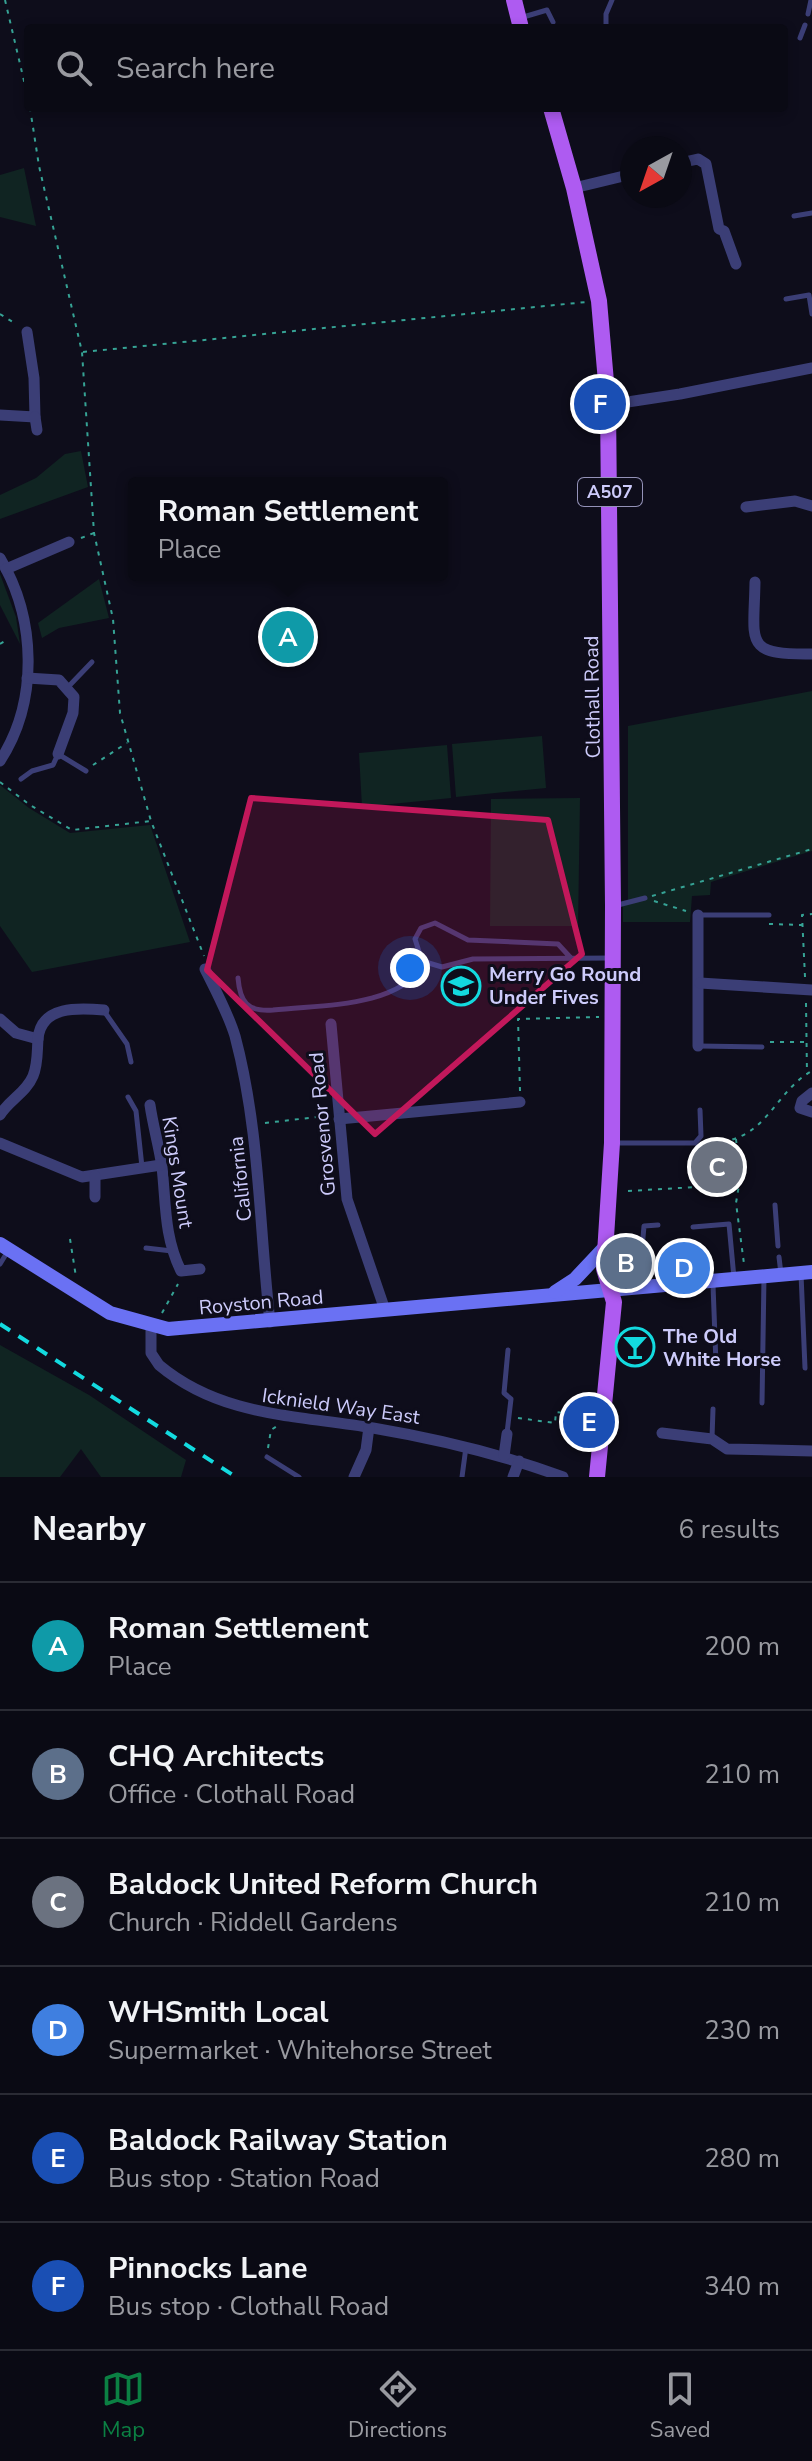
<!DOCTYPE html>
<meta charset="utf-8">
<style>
:root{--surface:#0a0a14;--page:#181822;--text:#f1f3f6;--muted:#999aa0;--line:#2a2b34;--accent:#0b8043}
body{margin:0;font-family:"Nunito Sans",sans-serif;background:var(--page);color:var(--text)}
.compass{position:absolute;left:620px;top:136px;width:72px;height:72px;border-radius:50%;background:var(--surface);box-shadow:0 4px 12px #0003;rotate:220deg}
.you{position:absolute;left:410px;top:968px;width:28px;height:28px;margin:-20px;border:6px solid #fff;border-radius:50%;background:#1a73e8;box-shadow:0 0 0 12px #1a73e833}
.badge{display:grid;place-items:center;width:52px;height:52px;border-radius:50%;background:var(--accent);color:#fff;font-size:26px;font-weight:700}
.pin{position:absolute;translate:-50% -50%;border:4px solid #fff;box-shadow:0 2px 8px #0006}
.popup{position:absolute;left:128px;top:477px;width:320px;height:104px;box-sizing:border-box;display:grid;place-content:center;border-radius:8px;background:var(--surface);filter:drop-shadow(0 2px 6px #0005);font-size:26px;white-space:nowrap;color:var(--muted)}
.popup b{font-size:30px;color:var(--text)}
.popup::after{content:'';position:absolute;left:50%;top:100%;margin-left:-16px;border:16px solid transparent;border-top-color:var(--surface)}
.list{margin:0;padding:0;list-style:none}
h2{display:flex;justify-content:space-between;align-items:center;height:104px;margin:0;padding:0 32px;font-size:34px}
h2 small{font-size:26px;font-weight:400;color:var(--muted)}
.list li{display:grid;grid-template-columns:52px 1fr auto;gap:24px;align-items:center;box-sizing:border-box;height:128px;padding:0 32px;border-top:2px solid var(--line)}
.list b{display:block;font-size:30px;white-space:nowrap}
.list p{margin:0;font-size:26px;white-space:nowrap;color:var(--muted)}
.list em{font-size:26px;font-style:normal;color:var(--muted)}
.icon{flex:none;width:44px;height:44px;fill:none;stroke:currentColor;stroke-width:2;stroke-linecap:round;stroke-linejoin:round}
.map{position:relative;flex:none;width:812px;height:1477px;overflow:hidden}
.search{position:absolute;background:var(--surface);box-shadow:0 4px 12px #0003;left:24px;right:24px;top:24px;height:88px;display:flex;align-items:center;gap:20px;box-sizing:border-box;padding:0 28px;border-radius:8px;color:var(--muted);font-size:30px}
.sheet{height:872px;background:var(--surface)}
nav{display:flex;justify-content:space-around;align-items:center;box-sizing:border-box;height:112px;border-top:2px solid var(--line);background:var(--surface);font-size:22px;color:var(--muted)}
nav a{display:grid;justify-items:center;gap:4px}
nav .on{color:var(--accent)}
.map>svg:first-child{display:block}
</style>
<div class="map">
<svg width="812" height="1477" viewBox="0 0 812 1477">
<rect width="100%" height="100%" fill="#0e0d1b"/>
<g fill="#102422">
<polygon points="24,168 36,226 0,217 0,175"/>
<polygon points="81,451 88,487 0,519 0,495 36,478 65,454"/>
<polygon points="0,574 16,617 20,644 0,605"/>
<polygon points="99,579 109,618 59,628 42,638 38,623"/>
<polygon points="812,691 812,851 711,882 710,895 692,896 690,922 623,922 623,906 628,903 628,726"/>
<polygon points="542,736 546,788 456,797 452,744"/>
<polygon points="447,745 451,798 362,807 359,753"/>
<polygon points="0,785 29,808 70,833 150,825 190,942 32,972 0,926"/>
<polygon points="580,798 578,926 490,926 491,799"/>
<polygon points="0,1345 89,1395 186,1460 181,1477 101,1477 81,1449 60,1477 0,1477"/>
</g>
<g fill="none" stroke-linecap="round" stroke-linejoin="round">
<g stroke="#36a395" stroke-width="2" stroke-dasharray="4 6" stroke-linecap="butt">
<polyline points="5,0 28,98"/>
<polyline points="30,108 39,166 82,352 94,533 113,619 120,713 151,821 204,956"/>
<polyline points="0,314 16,324"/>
<polyline points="83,352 586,302"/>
<polyline points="81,538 94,533"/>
<polyline points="0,644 5,641"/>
<polyline points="93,765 127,743"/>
<polyline points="0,782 30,805 72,830 151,821"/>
<polyline points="652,896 812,849"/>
<polyline points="654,901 686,911"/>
<polyline points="769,924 802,925"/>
<polyline points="805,977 802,915 812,914"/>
<polyline points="806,1003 807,1074"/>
<polyline points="770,1042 806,1042"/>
<polyline points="520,1091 518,1019 599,1017"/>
<polyline points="265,1123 326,1116"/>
<polyline points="736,1139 740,1179 736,1203 744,1264"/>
<path d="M703 1146C718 1143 734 1141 747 1133 773 1117 784 1086 812 1071"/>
<polyline points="628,1191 697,1187 695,1158 699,1151"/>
<polyline points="70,1239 76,1277"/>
<polyline points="162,1313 178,1284"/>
<polyline points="518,1418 555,1423 556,1412 565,1413 566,1407 588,1410"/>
<polyline points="268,1448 271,1430 277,1426"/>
</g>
<g stroke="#3b3e76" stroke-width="5">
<polyline points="808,14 811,0"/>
<polyline points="520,18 547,10 553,22"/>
<polyline points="606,28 606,14 612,0"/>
<polyline points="800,38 805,25"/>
<polyline points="794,216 812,213"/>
<polyline points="786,299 809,295 812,314"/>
<polyline points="68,687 92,662"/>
<polyline points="21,779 32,771 53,765 58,754 86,771"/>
<polyline points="614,906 645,898"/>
<polyline points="699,915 769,915"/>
<polyline points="570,957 558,944 468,940 435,923 421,928 415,939 422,961 442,967 473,959 611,958"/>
<path d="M238 978C240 1002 247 1012 273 1010 325 1004 392 1009 427 964"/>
<polyline points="104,1011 127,1044 131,1062"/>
<polyline points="699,1046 762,1047"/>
<polyline points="128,1097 136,1111 142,1167"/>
<polyline points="616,1143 695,1143 701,1136 700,1110"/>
<polyline points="775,1205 778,1246"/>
<polyline points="693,1227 729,1224 734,1278"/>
<polyline points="146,1248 172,1251"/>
<polyline points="779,1257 781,1274"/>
<polyline points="0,1264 8,1251"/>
<polyline points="801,1274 805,1368"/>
<polyline points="649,1284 642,1249 644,1226 658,1225"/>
<polyline points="713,1285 716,1364"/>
<polyline points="762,1403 764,1277"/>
<polyline points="507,1433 511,1399 504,1393 508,1350"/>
<polyline points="712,1438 713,1409"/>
<polyline points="267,1457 299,1477"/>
<polyline points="462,1477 466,1447"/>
</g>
<g stroke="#3b3e76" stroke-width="11">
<polyline points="680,163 698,159 706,164 719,229 724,231 736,264"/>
<polyline points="574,188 632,174"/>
<polyline points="608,405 680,394 812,368"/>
<polyline points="0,415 35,417 34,378 27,332"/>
<polyline points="35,417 37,430"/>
<polyline points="746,507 795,501 812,506"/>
<path d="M0 558C36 618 39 701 0 761"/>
<polyline points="6,569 69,542"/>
<path d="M755 582C754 643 743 655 812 654"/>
<polyline points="27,678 59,680 74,697 73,713 58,754"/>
<polyline points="698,915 698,1046"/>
<path d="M205 969C216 991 228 1013 235 1036 260 1130 259 1226 270 1322"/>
<polyline points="700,983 812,990"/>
<polyline points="0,1019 16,1033 38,1039"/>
<polyline points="331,1024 347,1199 385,1310"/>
<polyline points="812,1093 802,1101 800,1108 812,1112"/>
<path d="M150 1105C153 1126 159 1146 162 1167 166 1203 164 1237 181 1271L200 1269"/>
<path d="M0 1115C9 1100 26 1093 33 1076 38 1064 37 1052 38 1039 41 1005 79 1008 104 1010"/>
<polyline points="339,1119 520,1102"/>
<polyline points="0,1143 82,1177 161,1165"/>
<polyline points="95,1176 95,1197"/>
<path d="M151 1327V1353L159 1365C221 1417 297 1415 373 1428 438 1439 501 1454 563 1477"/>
<polyline points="662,1433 712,1439 727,1449 812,1451"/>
<polyline points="504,1456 507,1434"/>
<polyline points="354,1477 366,1450 369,1427"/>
<polyline points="513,1477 519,1461"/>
</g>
<g stroke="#6a71f3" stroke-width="14">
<polyline points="0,1244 110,1313 168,1329 812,1272"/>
<polyline points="555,1292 575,1279 606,1246"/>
</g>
<g stroke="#ae5bf1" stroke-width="16">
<polyline points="514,0 521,28"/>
<polyline points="551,108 574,188 599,301 608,405 613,906 612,1143 604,1269 614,1302 597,1477"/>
</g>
<polyline stroke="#13dadf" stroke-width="4" stroke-dasharray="12 10" stroke-linecap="butt" points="0,1324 236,1477"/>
</g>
<path fill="#c2185b" fill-opacity="0.2" stroke="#c2185b" stroke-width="6" stroke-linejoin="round" d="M251 798 548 820 582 954 375 1134 207 970Z"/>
<defs>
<symbol id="school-ring" viewBox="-11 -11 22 22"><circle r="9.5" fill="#0e0d1b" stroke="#13dadf" stroke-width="1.5"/><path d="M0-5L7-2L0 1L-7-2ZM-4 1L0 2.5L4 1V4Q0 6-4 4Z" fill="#13dadf"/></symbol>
<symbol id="bar-ring" viewBox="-11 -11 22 22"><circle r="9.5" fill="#0e0d1b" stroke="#13dadf" stroke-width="1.5"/><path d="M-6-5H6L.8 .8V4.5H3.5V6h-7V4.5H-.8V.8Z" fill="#13dadf"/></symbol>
</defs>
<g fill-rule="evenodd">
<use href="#school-ring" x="439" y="964" width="44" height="44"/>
<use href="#bar-ring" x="613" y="1325" width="44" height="44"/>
</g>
<g text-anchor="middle" stroke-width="6" stroke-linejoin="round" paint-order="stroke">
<rect fill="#0e0d1b" stroke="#9492b8" stroke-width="2" x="578" y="478" width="64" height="28" rx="6"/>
<g font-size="18" font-weight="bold" fill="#cdcbfb">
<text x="610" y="498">A507</text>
</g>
<g font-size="20" fill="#cdcbfb" stroke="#0e0d1b">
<text transform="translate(592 697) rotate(-91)" y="7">Clothall Road</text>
<text transform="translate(322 1124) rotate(-95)" y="7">Grosvenor Road</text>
<text transform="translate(178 1172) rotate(81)" y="7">Kings Mount</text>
<text transform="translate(240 1179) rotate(-96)" y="7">California</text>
<text transform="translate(261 1302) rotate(-5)" y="7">Royston Road</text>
<text transform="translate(341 1406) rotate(8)" y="7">Icknield Way East</text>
</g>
<g font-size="20" font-weight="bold" fill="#cdcbfb" stroke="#0e0d1b" text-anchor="start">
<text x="489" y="981">Merry Go Round<tspan x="489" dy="23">Under Fives</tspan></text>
<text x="663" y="1343">The Old<tspan x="663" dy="23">White Horse</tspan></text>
</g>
</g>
</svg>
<svg class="compass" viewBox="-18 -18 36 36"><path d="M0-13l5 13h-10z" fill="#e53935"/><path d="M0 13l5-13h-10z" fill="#999aa0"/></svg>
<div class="you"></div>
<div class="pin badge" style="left:288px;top:637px;background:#0f9aa8">A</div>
<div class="popup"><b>Roman Settlement</b>Place</div>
<div class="pin badge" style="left:626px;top:1263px;background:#5c6f8a">B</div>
<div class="pin badge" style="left:717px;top:1167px;background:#6b7280">C</div>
<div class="pin badge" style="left:684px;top:1268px;background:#3f7fe0">D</div>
<div class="pin badge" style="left:589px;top:1422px;background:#1a4fb4">E</div>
<div class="pin badge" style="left:600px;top:404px;background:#1a4fb4">F</div>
<div class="search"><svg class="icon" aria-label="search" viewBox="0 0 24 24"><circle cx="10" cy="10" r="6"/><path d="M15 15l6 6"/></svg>Search here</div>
</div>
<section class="sheet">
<h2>Nearby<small>6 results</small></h2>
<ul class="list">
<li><span class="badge" style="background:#0f9aa8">A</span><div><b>Roman Settlement</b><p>Place</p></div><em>200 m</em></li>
<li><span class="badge" style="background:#5c6f8a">B</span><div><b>CHQ Architects</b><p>Office · Clothall Road</p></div><em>210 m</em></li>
<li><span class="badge" style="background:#6b7280">C</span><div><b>Baldock United Reform Church</b><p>Church · Riddell Gardens</p></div><em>210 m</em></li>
<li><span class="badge" style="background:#3f7fe0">D</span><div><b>WHSmith Local</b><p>Supermarket · Whitehorse Street</p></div><em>230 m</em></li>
<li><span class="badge" style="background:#1a4fb4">E</span><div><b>Baldock Railway Station</b><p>Bus stop · Station Road</p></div><em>280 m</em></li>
<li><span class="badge" style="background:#1a4fb4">F</span><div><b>Pinnocks Lane</b><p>Bus stop · Clothall Road</p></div><em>340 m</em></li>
</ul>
</section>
<nav>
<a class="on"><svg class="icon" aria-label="map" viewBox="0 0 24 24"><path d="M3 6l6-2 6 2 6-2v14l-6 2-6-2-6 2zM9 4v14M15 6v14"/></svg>Map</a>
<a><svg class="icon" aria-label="directions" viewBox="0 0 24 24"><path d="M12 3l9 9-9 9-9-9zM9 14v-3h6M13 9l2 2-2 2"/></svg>Directions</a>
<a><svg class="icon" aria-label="saved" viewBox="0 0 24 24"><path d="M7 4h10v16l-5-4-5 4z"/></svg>Saved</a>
</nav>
